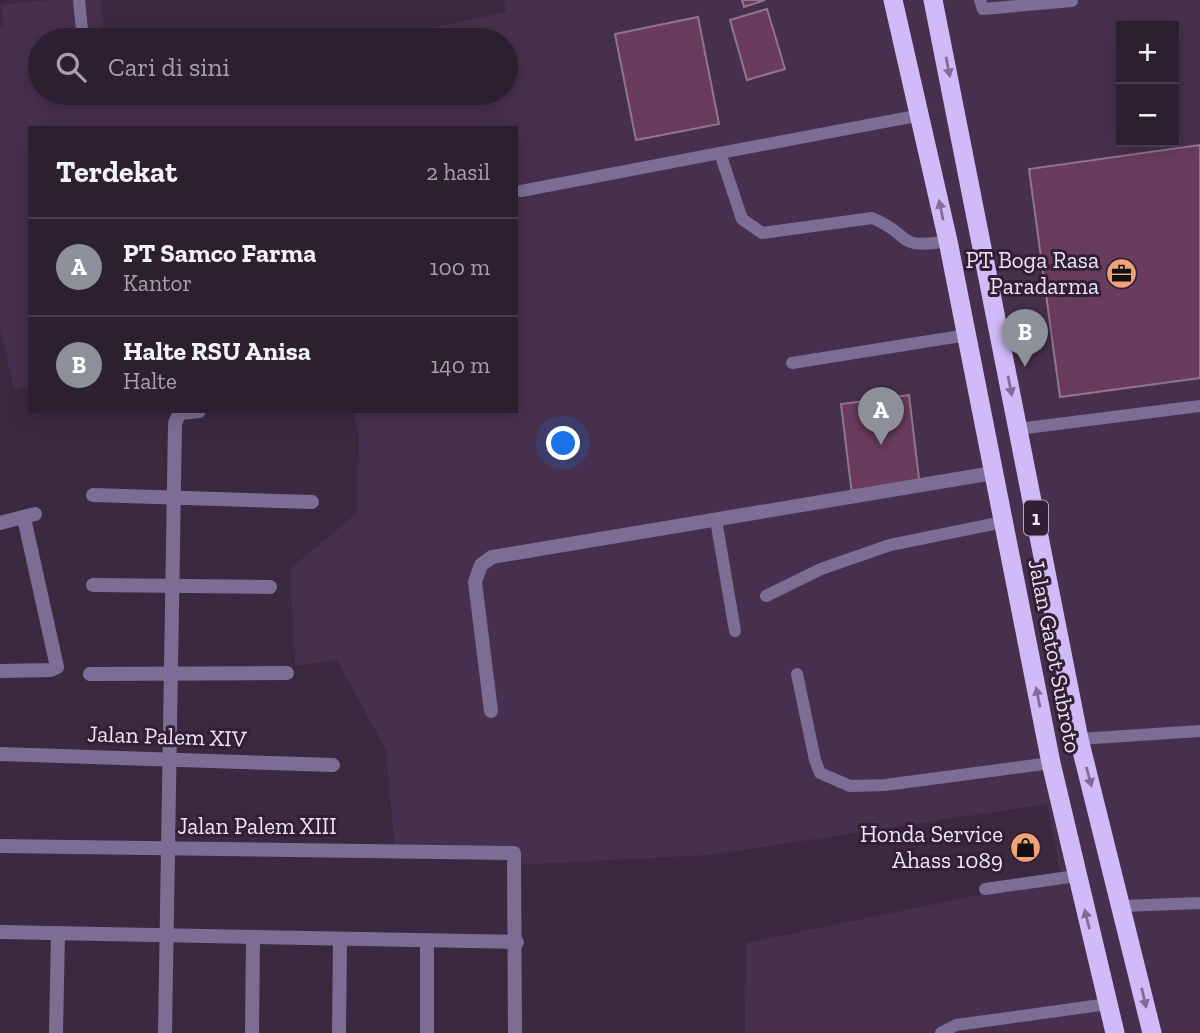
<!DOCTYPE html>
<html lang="id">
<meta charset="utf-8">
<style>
:root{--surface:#2c1f30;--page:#382c3c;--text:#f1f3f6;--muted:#a6a2ab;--line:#483d4c;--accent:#8c9099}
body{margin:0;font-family:"Zilla Slab",serif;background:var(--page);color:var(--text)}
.controls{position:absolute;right:21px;top:21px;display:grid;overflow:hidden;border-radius:0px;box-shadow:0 4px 18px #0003}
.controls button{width:63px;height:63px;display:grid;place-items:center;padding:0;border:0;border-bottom:2px solid var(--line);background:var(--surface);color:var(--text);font:35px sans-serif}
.you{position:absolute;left:564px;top:444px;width:24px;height:24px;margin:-18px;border:5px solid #fff;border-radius:50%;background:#1a73e8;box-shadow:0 0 0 10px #1a73e833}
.badge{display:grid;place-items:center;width:46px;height:46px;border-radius:50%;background:var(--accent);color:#fff;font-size:23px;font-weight:700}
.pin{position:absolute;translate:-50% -58px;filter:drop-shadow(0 2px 4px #0008)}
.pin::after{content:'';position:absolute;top:37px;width:24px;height:21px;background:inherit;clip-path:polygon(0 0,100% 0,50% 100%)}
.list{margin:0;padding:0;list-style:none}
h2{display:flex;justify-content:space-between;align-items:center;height:91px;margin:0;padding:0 28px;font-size:30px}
h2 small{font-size:23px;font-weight:400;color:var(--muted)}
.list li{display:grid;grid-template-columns:46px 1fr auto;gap:21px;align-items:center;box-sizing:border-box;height:98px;padding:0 28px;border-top:2px solid var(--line)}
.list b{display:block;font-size:26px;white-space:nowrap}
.list p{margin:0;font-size:23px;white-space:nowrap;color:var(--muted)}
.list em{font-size:23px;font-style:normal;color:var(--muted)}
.icon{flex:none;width:38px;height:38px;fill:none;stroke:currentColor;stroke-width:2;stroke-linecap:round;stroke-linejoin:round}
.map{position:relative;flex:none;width:1200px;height:1033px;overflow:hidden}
.search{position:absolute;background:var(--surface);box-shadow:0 4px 18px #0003;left:28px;top:28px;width:490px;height:77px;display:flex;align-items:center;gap:18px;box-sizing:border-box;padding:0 24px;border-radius:38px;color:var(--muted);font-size:26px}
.panel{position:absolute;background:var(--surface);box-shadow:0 4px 18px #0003;left:28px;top:126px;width:490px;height:287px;border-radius:0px}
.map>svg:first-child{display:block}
</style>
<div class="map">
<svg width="1200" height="1033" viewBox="0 0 1200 1033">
<rect width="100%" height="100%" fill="#3b2940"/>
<path fill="#47304d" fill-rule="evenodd" d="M51 0H101L104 40H40V93H506V40H373L506 12 504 0H1200V1033H741L745 1032 746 943 1061 878 1047 804 709 855 531 864 395 851 386 750 337 660 295 666 290 569 357 513 359 437 353 411H516V128H30V386L14 390 0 326V27L3 26 1 5ZM1121 26H1174V142H1121Z"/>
<g fill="#693c5d" stroke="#927589" stroke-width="2">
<polygon points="742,0 765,0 744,7"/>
<polygon points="767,9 785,69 747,80 730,20"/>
<polygon points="698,17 719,124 636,140 615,34"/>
<polygon points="1200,145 1200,378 1060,397 1029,169"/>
<polygon points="909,395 920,487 852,495 841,404"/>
</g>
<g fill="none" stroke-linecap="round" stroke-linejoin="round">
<g stroke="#7c6d95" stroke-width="12">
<polyline points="79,0 83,40"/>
<polyline points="980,0 983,9 1072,1"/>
<path d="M921 115 720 153 742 219 762 233 872 218C914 235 893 250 948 241"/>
<polyline points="521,191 720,153"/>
<polyline points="792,363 967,335"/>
<polyline points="1018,429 1200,406"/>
<polyline points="716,520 735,631"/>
<polyline points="766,596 821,569 890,545 1003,522"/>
<polyline points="797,674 815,760 820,773 850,786 885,785 1051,763"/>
<polyline points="1079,739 1200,731"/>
<polyline points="985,889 1076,876"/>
<polyline points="1122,906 1200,903"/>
<polyline points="941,1033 956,1025 1108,1004"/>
</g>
<g stroke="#7c6d95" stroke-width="14">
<polyline points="93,495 312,502"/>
<polyline points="0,523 35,514"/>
<polyline points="93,585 270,587"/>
<polyline points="0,671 51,670 57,667 24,518"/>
<polyline points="90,674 287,673"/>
<polyline points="491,711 475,582 481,565 492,557 993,473"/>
<polyline points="0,754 333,765"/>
<polyline points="0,846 514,853 515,1033"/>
<polyline points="0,932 517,942"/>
<polyline points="56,1033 58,933"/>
<polyline points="165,1033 175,423 180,413 199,411"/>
<polyline points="252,1033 253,937"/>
<polyline points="339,1033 340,939"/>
<polyline points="427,1033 427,940"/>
</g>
<g stroke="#d1baf8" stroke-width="19">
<polyline points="893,0 948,241 1051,763 1115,1033"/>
<polyline points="933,0 1079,739 1152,1033"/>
</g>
</g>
<defs><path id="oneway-solid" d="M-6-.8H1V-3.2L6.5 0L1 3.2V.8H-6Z" transform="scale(1.75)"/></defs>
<g fill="#806c96">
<use href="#oneway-solid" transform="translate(948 67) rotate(79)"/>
<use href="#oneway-solid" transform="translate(941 210) rotate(-102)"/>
<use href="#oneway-solid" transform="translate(1010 386) rotate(79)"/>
<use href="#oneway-solid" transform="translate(1038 697) rotate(-101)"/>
<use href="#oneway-solid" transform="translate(1089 777) rotate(75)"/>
<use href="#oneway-solid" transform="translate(1087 919) rotate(-104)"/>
<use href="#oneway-solid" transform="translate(1144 998) rotate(77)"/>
</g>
<defs>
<symbol id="office-disc" viewBox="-11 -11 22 22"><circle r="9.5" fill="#efa377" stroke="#301f35"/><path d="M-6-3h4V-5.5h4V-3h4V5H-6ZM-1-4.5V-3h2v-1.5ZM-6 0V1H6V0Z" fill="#111"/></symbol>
<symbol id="shop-disc" viewBox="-11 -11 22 22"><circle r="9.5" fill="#efa377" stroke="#301f35"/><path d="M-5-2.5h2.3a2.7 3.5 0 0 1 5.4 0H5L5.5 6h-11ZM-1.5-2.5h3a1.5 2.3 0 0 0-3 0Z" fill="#111"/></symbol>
</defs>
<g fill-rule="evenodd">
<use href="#office-disc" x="1104" y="256" width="35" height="35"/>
<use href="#shop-disc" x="1008" y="830" width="35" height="35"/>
</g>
<g text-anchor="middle" stroke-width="6" stroke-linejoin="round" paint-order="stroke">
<rect fill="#301f35" stroke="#b6a8b9" stroke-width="2" x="1024" y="500.5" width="24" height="35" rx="5"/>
<g font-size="21" font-weight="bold" fill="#efe3f2">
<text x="1036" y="525">1</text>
</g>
<g font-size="23" fill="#efe3f2" stroke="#301f35" text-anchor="end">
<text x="1099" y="268">PT Boga Rasa<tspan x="1099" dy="26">Paradarma</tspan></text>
<text x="1003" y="842">Honda Service<tspan x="1003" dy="26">Ahass 1089</tspan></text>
</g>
<g font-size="23" fill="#efe3f2" stroke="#301f35">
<text transform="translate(1055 656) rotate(79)" y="8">Jalan Gatot Subroto</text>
<text transform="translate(167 736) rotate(2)" y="8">Jalan Palem XIV</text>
<text x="257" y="834">Jalan Palem XIII</text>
</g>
</g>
</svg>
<div class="controls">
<button>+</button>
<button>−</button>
</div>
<div class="you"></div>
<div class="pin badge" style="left:881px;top:445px">A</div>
<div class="pin badge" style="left:1025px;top:367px">B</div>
<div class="search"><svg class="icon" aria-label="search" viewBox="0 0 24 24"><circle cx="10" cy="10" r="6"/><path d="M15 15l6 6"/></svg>Cari di sini</div>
<section class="panel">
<h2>Terdekat<small>2 hasil</small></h2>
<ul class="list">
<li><span class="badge">A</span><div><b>PT Samco Farma</b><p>Kantor</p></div><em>100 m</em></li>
<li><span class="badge">B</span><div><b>Halte RSU Anisa</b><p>Halte</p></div><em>140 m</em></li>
</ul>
</section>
</div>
